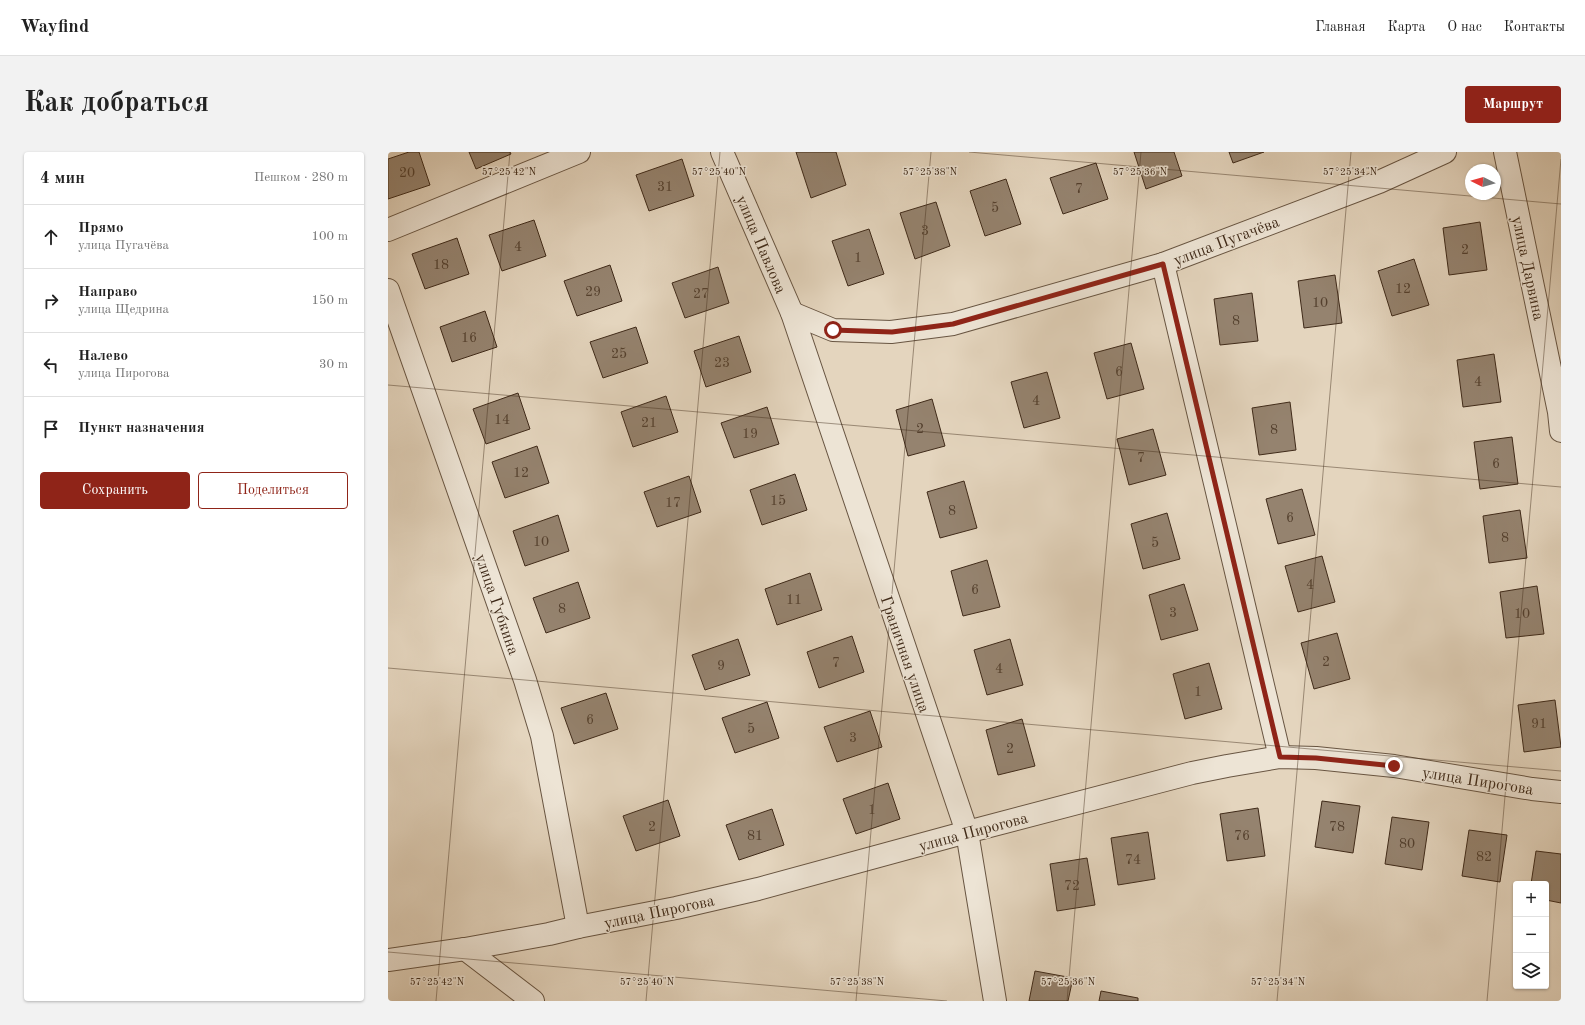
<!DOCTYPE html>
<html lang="ru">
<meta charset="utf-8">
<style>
:root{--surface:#fff;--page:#f2f2f2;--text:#222;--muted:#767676;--line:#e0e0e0;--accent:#8f2418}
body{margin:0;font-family:"Old Standard TT",serif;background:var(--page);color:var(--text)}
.controls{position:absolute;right:12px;bottom:12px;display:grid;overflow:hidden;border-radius:4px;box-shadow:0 1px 3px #0004}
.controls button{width:36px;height:36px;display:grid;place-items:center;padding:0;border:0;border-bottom:1px solid var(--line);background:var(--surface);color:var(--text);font:20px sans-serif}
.compass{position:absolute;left:1077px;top:12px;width:36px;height:36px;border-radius:50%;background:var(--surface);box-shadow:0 1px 3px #0004;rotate:275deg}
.stop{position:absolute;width:12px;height:12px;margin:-9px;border:3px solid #8f2418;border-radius:50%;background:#fff}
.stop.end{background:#8f2418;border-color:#fff;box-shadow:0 1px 4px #0008}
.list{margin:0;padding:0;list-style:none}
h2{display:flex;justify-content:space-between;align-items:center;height:52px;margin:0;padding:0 16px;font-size:17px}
h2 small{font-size:13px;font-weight:400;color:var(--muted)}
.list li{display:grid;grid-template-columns:26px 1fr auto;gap:12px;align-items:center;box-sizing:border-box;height:64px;padding:0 16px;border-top:1px solid var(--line)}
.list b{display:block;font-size:15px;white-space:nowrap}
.list p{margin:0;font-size:13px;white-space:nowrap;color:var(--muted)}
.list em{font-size:13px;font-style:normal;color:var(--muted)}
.actions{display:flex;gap:8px;padding:12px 16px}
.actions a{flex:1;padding:9px 0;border:1px solid var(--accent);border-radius:4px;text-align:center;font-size:14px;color:var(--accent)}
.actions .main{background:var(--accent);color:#fff}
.icon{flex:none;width:22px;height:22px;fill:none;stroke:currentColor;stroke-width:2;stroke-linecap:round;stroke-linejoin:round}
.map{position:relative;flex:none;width:1173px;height:849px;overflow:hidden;border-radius:4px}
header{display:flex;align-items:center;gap:24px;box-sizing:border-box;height:56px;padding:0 20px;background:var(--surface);border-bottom:1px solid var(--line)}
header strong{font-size:19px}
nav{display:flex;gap:22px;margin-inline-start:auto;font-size:14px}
.intro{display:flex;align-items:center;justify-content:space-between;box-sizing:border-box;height:96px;padding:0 24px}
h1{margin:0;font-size:28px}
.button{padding:10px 18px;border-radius:4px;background:var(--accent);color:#fff;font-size:14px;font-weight:700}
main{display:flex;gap:24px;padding:0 24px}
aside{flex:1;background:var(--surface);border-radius:4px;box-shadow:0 1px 3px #0004}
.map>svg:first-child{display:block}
</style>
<header>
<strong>Wayfind</strong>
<nav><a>Главная</a><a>Карта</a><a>О нас</a><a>Контакты</a></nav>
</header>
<div class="intro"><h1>Как добраться</h1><a class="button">Маршрут</a></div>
<main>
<aside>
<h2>4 мин<small>Пешком · 280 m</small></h2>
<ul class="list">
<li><svg class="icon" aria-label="ahead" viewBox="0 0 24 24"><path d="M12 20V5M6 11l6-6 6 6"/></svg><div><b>Прямо</b><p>улица Пугачёва</p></div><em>100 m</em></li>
<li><svg class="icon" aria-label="right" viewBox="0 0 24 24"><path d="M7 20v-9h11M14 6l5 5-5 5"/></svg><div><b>Направо</b><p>улица Щедрина</p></div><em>150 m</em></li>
<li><svg class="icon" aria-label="left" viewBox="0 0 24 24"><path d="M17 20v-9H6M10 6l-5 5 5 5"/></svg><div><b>Налево</b><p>улица Пирогова</p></div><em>30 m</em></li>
<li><svg class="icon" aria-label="arrive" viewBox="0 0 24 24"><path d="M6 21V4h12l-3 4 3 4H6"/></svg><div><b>Пункт назначения</b></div></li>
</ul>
<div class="actions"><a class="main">Сохранить</a><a>Поделиться</a></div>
</aside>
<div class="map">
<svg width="1173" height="849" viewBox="0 0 1173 849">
<rect width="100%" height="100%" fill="#e4d5be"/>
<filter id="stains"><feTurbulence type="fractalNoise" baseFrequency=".005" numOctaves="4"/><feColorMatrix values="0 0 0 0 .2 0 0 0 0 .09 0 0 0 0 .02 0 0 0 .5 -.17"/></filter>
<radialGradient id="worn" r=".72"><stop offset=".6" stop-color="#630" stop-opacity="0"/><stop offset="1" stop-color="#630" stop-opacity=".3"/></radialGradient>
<g fill="#95836f" stroke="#3f2a19">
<polygon points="21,0 31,0 42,33 0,47 0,7"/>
<polygon points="81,0 122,0 123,2 88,17"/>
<polygon points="408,0 448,0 458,33 423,46"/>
<polygon points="746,0 786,0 794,24 758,37"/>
<polygon points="841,0 876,0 845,11"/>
<polygon points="294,7 306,44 261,59 248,23"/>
<polygon points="708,11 720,47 675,62 662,26"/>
<polygon points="618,27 633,72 597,84 582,39"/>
<polygon points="548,50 562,94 527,107 512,61"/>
<polygon points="146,68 158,104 114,119 101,83"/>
<polygon points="1092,70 1099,118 1061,123 1055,76"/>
<polygon points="481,77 496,122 460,134 444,89"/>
<polygon points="69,86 81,122 37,137 24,102"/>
<polygon points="1026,107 1041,153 1004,164 990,119"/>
<polygon points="222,113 234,149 189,164 176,129"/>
<polygon points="330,115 341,151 297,166 284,131"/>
<polygon points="947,123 954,171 916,176 910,129"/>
<polygon points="864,141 870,189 832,193 826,147"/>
<polygon points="97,159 109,195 64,210 52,175"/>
<polygon points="248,175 260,211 215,226 202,190"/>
<polygon points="351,184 363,220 318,235 306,199"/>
<polygon points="743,191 756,237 719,247 706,201"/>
<polygon points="1106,202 1113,250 1075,255 1069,208"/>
<polygon points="659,220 672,266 636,276 623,230"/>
<polygon points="130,241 142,277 98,292 85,257"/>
<polygon points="278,244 290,280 245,295 233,260"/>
<polygon points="544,247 557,294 520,304 508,258"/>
<polygon points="902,250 908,298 871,303 864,256"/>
<polygon points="379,255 391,292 346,306 333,271"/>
<polygon points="765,277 778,323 741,333 729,287"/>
<polygon points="1124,285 1130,332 1092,337 1086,290"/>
<polygon points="149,294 161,331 117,346 104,310"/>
<polygon points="407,322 419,358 374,373 362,338"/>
<polygon points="301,324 313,360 269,375 256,340"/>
<polygon points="576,329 589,376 552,386 539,340"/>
<polygon points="914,337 927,383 890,392 878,347"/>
<polygon points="1132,358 1139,406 1101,411 1095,364"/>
<polygon points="779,361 792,407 755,417 743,372"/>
<polygon points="170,363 181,399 137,414 125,379"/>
<polygon points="934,404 947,450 910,460 897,414"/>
<polygon points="599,408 612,455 575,464 563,419"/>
<polygon points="422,421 434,458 389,473 377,437"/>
<polygon points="190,430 202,466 158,481 145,446"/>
<polygon points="796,432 810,478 773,488 761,443"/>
<polygon points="1149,434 1156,482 1118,486 1112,440"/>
<polygon points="949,481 962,527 926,537 913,491"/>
<polygon points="464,484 476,520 431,536 419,500"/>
<polygon points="350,487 362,523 317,538 304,503"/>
<polygon points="622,487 635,533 599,543 586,498"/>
<polygon points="821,511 834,557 797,567 785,522"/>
<polygon points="218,541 230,577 186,592 173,556"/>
<polygon points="1167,548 1173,595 1136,600 1130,553"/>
<polygon points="379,550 391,586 347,601 334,566"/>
<polygon points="482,559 494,595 449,610 436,575"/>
<polygon points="634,567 647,614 610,623 598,578"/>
<polygon points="500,631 512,667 468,682 455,647"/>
<polygon points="280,648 292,684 248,699 235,664"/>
<polygon points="934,649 972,654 965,701 927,695"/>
<polygon points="870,656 877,704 839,709 832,662"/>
<polygon points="384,657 396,693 351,708 338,673"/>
<polygon points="1004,665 1041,670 1034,718 997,712"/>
<polygon points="1081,678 1119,683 1112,730 1074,724"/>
<polygon points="760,680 767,727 730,733 723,686"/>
<polygon points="1148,699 1173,702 1173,751 1158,748 1158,732 1143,732"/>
<polygon points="699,706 707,753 669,759 662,712"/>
<polygon points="647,819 685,826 680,849 641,849"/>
<polygon points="713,839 750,846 750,849 711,849"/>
</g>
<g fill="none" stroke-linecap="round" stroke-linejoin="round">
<defs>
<g id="minor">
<polyline points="334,0 404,161 579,680 607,849"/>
<polyline points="1117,0 1171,260 1173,279"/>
<polyline points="0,78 191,0"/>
<polyline points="775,112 892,605"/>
<polyline points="0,138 137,528 154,584 190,775"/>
<polyline points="404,161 445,178 503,180 565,172 775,112 991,30 1057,0"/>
<polyline points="77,797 145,849"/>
<polyline points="0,808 77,797 161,782 190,775 288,756 370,737 579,680 804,621 839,614 892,605 928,606 1006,614 1144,637 1173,640"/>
</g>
</defs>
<use href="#minor" stroke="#685542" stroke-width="24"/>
<use href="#minor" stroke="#ede4d5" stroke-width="22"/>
</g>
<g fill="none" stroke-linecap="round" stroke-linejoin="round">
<polyline stroke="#8f2418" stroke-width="5" points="445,178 504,180 565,172 775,112 892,605 928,606 1006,614"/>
</g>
<path fill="none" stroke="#3f2a19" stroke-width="1" stroke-opacity="0.45" d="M581 0 1173 52M0 233 1173 335M0 516 1173 619M0 800 559 849M48 849 122 0M258 849 332 0M468 849 543 0M679 849 753 0M889 849 963 0M1099 849 1173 7"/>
<g text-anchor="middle" stroke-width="3" stroke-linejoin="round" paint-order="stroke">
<g font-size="14" fill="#54402e">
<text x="19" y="25">20</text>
<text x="277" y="39">31</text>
<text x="691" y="41">7</text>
<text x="607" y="60">5</text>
<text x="537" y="83">3</text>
<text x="130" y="99">4</text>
<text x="1077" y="102">2</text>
<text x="470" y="110">1</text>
<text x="53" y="117">18</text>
<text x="1015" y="141">12</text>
<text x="205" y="144">29</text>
<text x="313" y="146">27</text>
<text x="932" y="155">10</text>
<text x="848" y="173">8</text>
<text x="81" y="190">16</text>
<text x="231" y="206">25</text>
<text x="334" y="215">23</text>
<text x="731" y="224">6</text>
<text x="1090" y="234">4</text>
<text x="648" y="253">4</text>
<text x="114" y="272">14</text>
<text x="261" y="275">21</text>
<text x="532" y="281">2</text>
<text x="886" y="282">8</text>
<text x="362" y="286">19</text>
<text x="753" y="310">7</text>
<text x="1108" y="316">6</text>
<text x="133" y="325">12</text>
<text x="390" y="353">15</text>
<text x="285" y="355">17</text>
<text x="564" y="363">8</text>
<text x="902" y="370">6</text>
<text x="1117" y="390">8</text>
<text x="153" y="394">10</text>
<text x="767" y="395">5</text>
<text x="922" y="437">4</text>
<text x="587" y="442">6</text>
<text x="406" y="452">11</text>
<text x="174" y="461">8</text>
<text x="785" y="465">3</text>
<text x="1134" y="466">10</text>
<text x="938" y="514">2</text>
<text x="448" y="515">7</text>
<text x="333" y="518">9</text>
<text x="611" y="521">4</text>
<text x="810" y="544">1</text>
<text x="202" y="572">6</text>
<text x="1151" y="576">91</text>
<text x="363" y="581">5</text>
<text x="465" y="590">3</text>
<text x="622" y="601">2</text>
<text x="484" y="662">1</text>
<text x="264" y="679">2</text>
<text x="949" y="679">78</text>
<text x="367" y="688">81</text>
<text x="854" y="688">76</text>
<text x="1019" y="696">80</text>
<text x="1096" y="709">82</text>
<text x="745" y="712">74</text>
<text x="684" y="738">72</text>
</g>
<g font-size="16" fill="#3f2a19" stroke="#ede4d5">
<text transform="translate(838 88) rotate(-21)" y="6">улица Пугачёва</text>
<text transform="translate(374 92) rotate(67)" y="6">улица Павлова</text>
<text transform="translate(1141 116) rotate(78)" y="6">улица Дарвина</text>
<text transform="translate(110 452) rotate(71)" y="6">улица Губкина</text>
<text transform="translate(518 502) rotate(71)" y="6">Граничная улица</text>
<text transform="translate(1090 628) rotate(9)" y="6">улица Пирогова</text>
<text transform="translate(585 679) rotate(-15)" y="6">улица Пирогова</text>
<text transform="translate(271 759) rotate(-12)" y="6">улица Пирогова</text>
</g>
</g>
<g font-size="10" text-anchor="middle" fill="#3f2a19" stroke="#ede4d5" stroke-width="3" stroke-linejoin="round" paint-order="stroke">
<text x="121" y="23">57°25'42"N</text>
<text x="331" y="23">57°25'40"N</text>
<text x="542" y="23">57°25'38"N</text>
<text x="752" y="23">57°25'36"N</text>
<text x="962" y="23">57°25'34"N</text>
<text x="49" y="833">57°25'42"N</text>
<text x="259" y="833">57°25'40"N</text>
<text x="469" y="833">57°25'38"N</text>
<text x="680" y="833">57°25'36"N</text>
<text x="890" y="833">57°25'34"N</text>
</g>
<rect width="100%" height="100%" filter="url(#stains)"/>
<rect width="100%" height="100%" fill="url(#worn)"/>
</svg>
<div class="controls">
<button>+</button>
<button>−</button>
<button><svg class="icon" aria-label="layers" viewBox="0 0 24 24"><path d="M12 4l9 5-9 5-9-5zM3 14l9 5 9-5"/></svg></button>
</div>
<svg class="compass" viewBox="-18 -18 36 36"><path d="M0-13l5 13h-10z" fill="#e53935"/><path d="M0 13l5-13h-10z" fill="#767676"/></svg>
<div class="stop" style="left:445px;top:178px"></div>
<div class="stop end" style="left:1006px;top:614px"></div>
</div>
</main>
